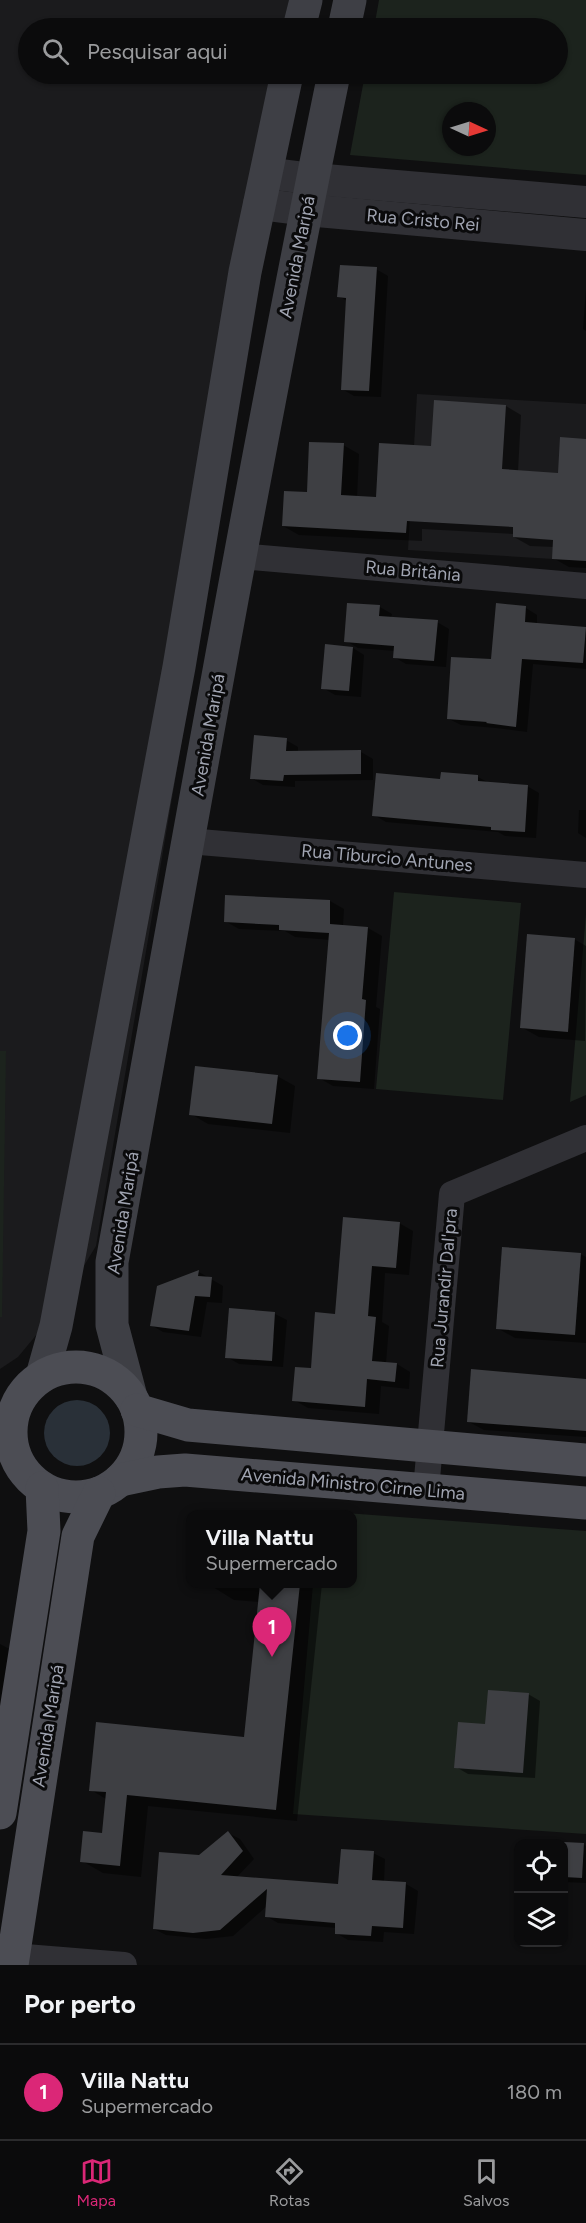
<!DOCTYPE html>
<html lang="pt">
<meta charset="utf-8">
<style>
:root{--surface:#0b0b0c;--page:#19191a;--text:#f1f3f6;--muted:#9a9b9d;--line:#2b2b2d;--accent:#db2777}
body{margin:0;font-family:Figtree,sans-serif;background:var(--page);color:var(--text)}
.controls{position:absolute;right:18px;bottom:18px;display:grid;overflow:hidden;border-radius:12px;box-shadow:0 2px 4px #0004}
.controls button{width:54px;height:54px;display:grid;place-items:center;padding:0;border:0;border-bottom:2px solid var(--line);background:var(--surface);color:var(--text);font:30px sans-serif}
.compass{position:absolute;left:442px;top:102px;width:54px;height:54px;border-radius:50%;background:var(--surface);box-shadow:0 2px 4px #0004;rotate:94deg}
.you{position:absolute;left:348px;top:1036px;width:21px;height:21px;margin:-15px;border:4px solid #fff;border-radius:50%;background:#1a73e8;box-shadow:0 0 0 9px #1a73e833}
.badge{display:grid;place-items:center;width:39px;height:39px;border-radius:50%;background:var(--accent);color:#fff;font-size:20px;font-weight:700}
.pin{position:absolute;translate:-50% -50px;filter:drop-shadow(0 2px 3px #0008)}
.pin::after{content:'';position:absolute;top:32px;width:21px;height:18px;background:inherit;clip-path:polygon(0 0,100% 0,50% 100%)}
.popup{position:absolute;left:186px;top:1510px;width:171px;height:78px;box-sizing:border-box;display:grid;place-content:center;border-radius:12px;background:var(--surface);filter:drop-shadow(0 2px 4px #0005);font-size:20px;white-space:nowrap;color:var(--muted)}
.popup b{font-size:22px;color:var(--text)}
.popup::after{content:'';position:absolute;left:50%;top:100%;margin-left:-12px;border:12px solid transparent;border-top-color:var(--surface)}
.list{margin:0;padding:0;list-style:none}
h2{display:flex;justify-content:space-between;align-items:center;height:78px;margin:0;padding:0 24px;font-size:26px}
h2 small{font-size:20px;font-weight:400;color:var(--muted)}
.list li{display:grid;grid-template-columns:39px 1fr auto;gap:18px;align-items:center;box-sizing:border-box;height:96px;padding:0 24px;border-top:2px solid var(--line)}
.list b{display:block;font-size:22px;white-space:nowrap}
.list p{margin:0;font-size:20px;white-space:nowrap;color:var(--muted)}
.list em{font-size:20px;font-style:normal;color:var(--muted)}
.icon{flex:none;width:33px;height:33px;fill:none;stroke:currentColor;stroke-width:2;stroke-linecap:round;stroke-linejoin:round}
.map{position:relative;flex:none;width:586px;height:1965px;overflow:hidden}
.search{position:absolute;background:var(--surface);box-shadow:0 2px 4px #0004;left:18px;right:18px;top:18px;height:66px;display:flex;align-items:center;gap:15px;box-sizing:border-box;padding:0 21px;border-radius:33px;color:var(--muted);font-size:22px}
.sheet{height:174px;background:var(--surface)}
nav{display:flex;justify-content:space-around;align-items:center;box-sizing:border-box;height:84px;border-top:2px solid var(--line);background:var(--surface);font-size:16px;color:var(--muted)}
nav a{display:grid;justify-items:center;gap:3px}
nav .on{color:var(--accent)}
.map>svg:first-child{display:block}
</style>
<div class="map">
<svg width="586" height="1965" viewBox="0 0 586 1965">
<rect width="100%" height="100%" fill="#0f0f10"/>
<g fill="#1b1b1d">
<polygon points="0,0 308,0 303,28 28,28 28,74 295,74 96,1246 57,1310 18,1357 0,1369"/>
<polygon points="417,394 586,404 586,561 408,550"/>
</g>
<g fill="#1c231d" fill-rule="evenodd">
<path d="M379 0H586V175L350 155 365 74H558V28H374ZM451 111H487V147H451Z"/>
<polygon points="394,892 521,903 503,1100 376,1089"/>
<polygon points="586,914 586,1095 570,1102"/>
<polygon points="0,1051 6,1051 2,1317 0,1317"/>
<polygon points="319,1511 586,1531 586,1834 293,1814 313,1584 353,1584 353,1514 318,1514"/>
</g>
<circle fill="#293038" cx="77" cy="1433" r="33"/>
<g fill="#0007">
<polygon points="376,269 388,276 381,397 354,396 342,389 347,301 339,296"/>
<polygon points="586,289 586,331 583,329"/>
<polygon points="506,406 521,415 518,472 559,475 586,440 586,568 569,567 553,558 554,547 530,546 514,537 514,534 422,529 422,541 299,535 283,526 343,445 359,454 357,498 377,499 432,447"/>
<polygon points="380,607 392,614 391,618 437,622 449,629 446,667 406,664 394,657 395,651 358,648 346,641"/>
<polygon points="526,608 537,615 537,624 586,629 586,669 533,664 527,732 496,728 461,725 449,719 493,661"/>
<polygon points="353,648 364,655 361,697 335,695 323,688"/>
<polygon points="286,740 298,747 298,752 361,752 373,759 373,780 295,781 295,787 263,785 251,778"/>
<polygon points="478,777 489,783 527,786 539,793 536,838 505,836 498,832 386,822 374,815 441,780"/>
<polygon points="579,810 586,810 586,838 578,833"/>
<polygon points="330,901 344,909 343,926 368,928 382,936 376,1007 380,1009 374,1089 333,1086 319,1078 330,940 295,937 285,931 239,929 225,921"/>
<polygon points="574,939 586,946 585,1041 539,1037 521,1027"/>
<polygon points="277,1076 295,1086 290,1133 208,1124 191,1114"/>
<polygon points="399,1223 413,1231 409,1275 385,1273 382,1322 389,1326 386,1363 397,1364 410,1372 409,1389 381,1386 379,1414 308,1408 294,1400 312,1370 336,1315"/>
<polygon points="580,1254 586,1257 586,1343 515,1338 497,1328"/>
<polygon points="199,1272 223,1286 222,1303 207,1302 201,1337 163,1332 151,1325"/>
<polygon points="230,1310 275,1314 287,1320 283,1367 239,1364 227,1357"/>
<polygon points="586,1380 586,1437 484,1430 469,1422"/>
<polygon points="213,1584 322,1584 297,1821 148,1806 141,1877 103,1873 82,1861 103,1835 106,1799 91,1790 246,1739 259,1602 234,1600 213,1587"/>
<polygon points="0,1644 15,1652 0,1772"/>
<polygon points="528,1694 540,1701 535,1778 468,1774 456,1767 487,1726"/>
<polygon points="228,1833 240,1839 254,1859 236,1878 340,1886 373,1853 385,1859 384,1882 406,1884 418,1891 414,1934 384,1932 383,1942 348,1940 336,1933 337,1928 278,1923 266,1916 267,1906 233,1936 206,1939 166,1935 154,1929 199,1857"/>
<polygon points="548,1842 584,1845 586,1846 586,1883 564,1882 564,1844"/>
</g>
<g fill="#3e3f43">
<polygon points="340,265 377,267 369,391 341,390 346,298 337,297"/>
<polygon points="434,400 506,405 502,469 558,473 560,437 586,439 586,561 552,559 553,540 513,537 513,527 407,521 406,533 282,526 284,491 307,492 309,442 344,443 341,495 376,497 379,443 431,446"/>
<polygon points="347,603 380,605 379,616 438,620 434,661 393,658 394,646 344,642"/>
<polygon points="496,603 526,606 525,622 586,627 583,663 522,659 516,727 486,723 487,722 447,719 451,657 491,659"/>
<polygon points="325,644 353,647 349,691 321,689"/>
<polygon points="254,735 287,738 286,751 361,750 361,774 284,775 283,781 250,779"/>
<polygon points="441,772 478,775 478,781 528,785 525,832 491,830 491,827 372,816 376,773 440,779"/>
<polygon points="225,895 330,900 330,924 368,927 362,999 366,1000 360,1082 317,1079 329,933 279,930 279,925 224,922"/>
<polygon points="527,934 575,938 568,1032 520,1028"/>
<polygon points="195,1066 278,1075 272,1124 189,1115"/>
<polygon points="343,1217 400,1222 396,1268 372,1266 368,1316 376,1317 372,1361 397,1363 395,1382 367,1379 365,1407 292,1401 295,1367 311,1368 315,1312 335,1314"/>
<polygon points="502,1247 581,1253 575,1335 496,1329"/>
<polygon points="199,1270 198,1276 212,1277 210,1297 195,1296 189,1331 150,1326 157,1286"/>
<polygon points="229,1308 275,1312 272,1361 225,1358"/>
<polygon points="471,1369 586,1379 586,1431 467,1422"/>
<polygon points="260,1584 300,1584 276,1810 127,1795 120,1866 80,1862 83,1831 102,1833 106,1792 89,1791 96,1722 244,1737"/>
<polygon points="488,1690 529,1693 523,1773 454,1768 458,1722 485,1724"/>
<polygon points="228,1831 243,1851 221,1875 338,1884 341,1849 374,1851 372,1880 406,1882 403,1928 372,1926 371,1936 335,1934 335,1923 265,1917 267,1889 220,1930 193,1933 153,1929 159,1852 199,1855"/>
<polygon points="564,1842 584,1843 582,1878 564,1877"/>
</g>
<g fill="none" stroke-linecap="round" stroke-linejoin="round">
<g stroke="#303035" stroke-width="26">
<polyline points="240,556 586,586"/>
<polyline points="188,841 586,875"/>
<polyline points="426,1490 452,1194 586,1138"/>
<polyline points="13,1956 124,1965"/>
</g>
<g stroke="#303035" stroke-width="32">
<polyline points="266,173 313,179 586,202"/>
<polyline points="259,204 306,210 586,235"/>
</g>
<g stroke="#3e3f45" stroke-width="33">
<polyline points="299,28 306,0"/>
<polyline points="344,28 350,0"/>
<polyline points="42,1376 56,1326 179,667 245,272 287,74"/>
<path d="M131 1397 112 1325V1262C184 865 253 468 334 74"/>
</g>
<g stroke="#4c4d54" stroke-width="33">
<circle cx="76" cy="1432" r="65"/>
<polyline points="137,1410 188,1425 586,1460"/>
<polyline points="120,1480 158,1472 185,1470 586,1503"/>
<polyline points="0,1813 44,1531 42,1488"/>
<polyline points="12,1965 78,1536 99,1493"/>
</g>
</g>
<g text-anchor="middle" stroke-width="6" stroke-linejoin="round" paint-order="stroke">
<g font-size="18" fill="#a0a4b1" stroke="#0a0a0b">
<text transform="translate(423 220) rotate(5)" y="6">Rua Cristo Rei</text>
<text transform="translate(297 257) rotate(-79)" y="6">Avenida Maripá</text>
<text transform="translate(413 571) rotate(5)" y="6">Rua Britânia</text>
<text transform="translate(208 735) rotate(-80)" y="6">Avenida Maripá</text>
<text transform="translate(387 858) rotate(5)" y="6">Rua Tíburcio Antunes</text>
<text transform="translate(123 1213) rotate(-81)" y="6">Avenida Maripá</text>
<text transform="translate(444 1288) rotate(-85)" y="6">Rua Jurandir Dal'pra</text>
<text transform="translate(353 1484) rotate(5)" y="6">Avenida Ministro Cirne Lima</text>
<text transform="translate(48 1726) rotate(-81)" y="6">Avenida Maripá</text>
</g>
</g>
</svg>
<div class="controls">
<button><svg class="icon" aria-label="locate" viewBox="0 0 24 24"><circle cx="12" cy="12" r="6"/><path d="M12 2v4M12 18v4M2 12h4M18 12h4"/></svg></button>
<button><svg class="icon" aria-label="layers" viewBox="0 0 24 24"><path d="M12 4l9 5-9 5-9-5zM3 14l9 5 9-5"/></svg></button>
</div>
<svg class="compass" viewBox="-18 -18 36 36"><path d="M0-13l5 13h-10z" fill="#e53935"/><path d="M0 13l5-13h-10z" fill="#9a9b9d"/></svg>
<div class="you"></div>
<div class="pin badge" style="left:272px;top:1657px">1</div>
<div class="popup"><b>Villa Nattu</b>Supermercado</div>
<div class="search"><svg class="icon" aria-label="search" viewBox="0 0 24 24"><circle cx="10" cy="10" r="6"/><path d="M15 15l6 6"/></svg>Pesquisar aqui</div>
</div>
<section class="sheet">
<h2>Por perto<small></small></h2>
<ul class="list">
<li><span class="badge">1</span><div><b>Villa Nattu</b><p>Supermercado</p></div><em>180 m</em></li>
</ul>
</section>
<nav>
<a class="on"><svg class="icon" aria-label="map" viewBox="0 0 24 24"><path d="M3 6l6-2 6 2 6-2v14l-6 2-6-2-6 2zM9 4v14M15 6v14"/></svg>Mapa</a>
<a><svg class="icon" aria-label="directions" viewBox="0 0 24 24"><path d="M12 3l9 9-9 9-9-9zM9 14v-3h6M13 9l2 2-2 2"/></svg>Rotas</a>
<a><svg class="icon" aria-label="saved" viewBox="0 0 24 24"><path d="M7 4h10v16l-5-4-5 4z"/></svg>Salvos</a>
</nav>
